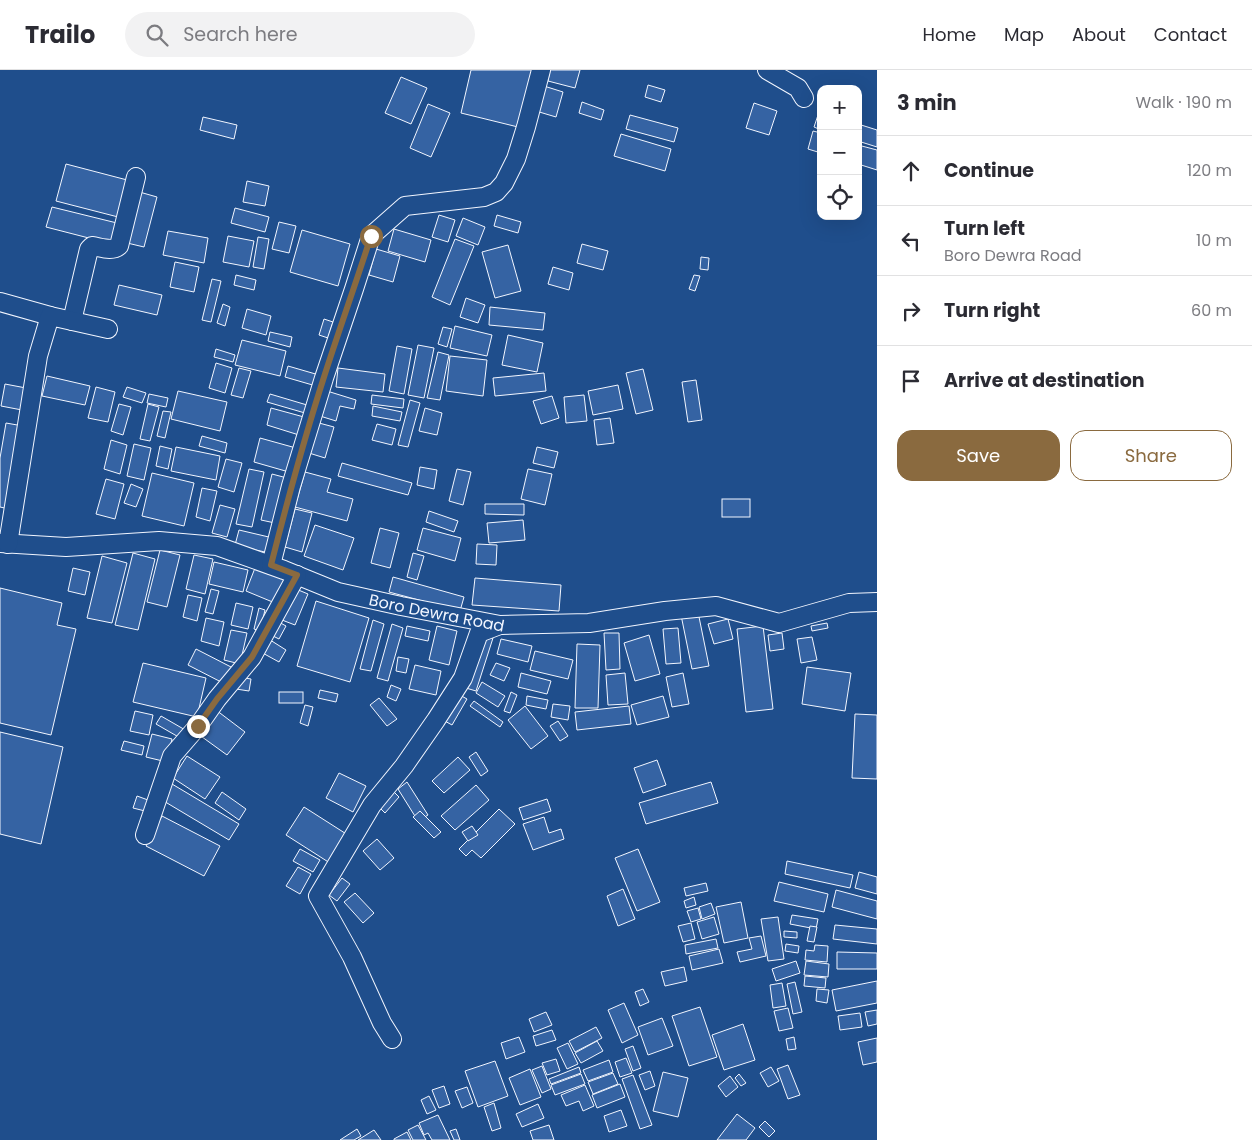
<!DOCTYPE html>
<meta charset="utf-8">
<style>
:root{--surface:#fff;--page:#f2f2f3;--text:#2b2b33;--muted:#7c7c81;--line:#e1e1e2;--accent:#8a6a3f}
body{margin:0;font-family:Poppins,sans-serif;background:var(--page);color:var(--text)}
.controls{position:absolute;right:15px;top:15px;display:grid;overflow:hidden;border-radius:10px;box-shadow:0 5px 20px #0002}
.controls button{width:45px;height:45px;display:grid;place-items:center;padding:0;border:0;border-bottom:1px solid var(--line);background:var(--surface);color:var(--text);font:25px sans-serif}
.stop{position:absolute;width:15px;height:15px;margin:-11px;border:4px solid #8a6a3f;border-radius:50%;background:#fff}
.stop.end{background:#8a6a3f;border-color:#fff;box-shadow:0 1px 5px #0008}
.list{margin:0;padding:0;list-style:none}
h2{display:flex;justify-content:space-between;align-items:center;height:65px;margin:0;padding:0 20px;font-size:21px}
h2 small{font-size:16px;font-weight:400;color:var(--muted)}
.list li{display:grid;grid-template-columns:32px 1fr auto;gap:15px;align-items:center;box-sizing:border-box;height:70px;padding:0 20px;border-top:1px solid var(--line)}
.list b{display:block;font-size:19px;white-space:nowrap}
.list p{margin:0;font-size:16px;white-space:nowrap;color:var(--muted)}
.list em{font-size:16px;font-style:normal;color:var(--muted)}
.actions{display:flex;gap:10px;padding:15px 20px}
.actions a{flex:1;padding:11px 0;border:1px solid var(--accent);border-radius:15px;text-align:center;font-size:18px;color:var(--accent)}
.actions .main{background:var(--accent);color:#fff}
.icon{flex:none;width:28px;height:28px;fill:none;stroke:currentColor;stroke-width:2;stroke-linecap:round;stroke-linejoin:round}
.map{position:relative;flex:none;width:877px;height:1070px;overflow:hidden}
header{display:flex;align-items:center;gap:30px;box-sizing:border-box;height:70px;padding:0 25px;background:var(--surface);border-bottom:1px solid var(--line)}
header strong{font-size:24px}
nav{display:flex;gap:28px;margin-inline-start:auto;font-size:18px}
.search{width:350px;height:45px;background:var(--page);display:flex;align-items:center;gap:12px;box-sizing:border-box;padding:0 18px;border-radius:28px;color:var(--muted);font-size:19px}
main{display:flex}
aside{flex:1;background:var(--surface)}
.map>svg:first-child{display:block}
</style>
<header>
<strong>Trailo</strong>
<div class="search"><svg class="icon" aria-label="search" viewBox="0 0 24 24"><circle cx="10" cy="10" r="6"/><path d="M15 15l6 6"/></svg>Search here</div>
<nav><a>Home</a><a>Map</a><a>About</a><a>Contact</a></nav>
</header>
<main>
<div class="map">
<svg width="877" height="1070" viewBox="0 0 877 1070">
<rect width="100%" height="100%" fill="#1f4e8c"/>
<g fill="#3563a3" stroke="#f2f6ff">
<polygon points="471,0 532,0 518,57 461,43"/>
<polygon points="550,0 580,0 575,18 548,11"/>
<polygon points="401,7 427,18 411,54 385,43"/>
<polygon points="648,15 665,20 661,32 645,27"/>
<polygon points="544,16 563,22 556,47 536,41"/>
<polygon points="582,32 604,40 601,50 579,43"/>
<polygon points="754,33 777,41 769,65 746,58"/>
<polygon points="428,34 450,43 431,87 410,78"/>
<polygon points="819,42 821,42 821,60 814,57"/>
<polygon points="630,45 678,58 674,72 626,59"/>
<polygon points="203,47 237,55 234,69 200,60"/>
<polygon points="858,54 877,60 877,77 858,71"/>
<polygon points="813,61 821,63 821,83 808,79"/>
<polygon points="621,64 671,79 665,101 614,86"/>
<polygon points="858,75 877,80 877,100 858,94"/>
<polygon points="66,94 131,111 122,148 56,131"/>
<polygon points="247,111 269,116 265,136 243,132"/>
<polygon points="136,121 157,127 144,177 123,172"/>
<polygon points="52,137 121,154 116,175 46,157"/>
<polygon points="235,138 269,147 265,162 231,153"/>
<polygon points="439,145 455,150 448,172 432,167"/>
<polygon points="497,145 521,152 518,163 494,156"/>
<polygon points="463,148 485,157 478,175 456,166"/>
<polygon points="279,152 296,156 289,183 272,179"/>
<polygon points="394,159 431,170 425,192 388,181"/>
<polygon points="302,160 350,174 338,216 290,202"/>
<polygon points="168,161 208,168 204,193 163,185"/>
<polygon points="228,166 254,171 249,197 223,192"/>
<polygon points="258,167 269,169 264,199 253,197"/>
<polygon points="455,169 474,176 450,235 432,227"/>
<polygon points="582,174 608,181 603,200 577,193"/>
<polygon points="508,175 521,221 495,228 482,182"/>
<polygon points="376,179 400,186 393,212 369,205"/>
<polygon points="701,187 709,188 708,200 700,199"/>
<polygon points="175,192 199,197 194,222 170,217"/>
<polygon points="553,197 573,203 569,220 548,214"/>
<polygon points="236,205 256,210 254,220 234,215"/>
<polygon points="694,205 700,206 695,221 689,219"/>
<polygon points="212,209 221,211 211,252 202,250"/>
<polygon points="119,215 162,225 157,245 114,235"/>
<polygon points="466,228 485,235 478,253 460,247"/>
<polygon points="223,234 230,237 225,256 217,253"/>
<polygon points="490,237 545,243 543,260 489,255"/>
<polygon points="247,239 271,246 266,265 242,258"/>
<polygon points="324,249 333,252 328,268 319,265"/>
<polygon points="455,256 492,265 487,286 450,278"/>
<polygon points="443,257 452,259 447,277 438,274"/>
<polygon points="270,262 292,267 290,277 268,271"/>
<polygon points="508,265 543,273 537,302 502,295"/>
<polygon points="242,270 286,281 280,306 235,295"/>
<polygon points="418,275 434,278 424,328 408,325"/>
<polygon points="397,276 412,279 404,324 389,321"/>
<polygon points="216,279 235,285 233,292 214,287"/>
<polygon points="438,282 449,285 440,330 427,328"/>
<polygon points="450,286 487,290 483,326 446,321"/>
<polygon points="216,293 232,298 225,323 209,318"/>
<polygon points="288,296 319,305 316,316 285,307"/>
<polygon points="239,298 251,301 243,328 231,325"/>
<polygon points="338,298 385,304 383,322 336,317"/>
<polygon points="643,299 653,340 636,344 626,303"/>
<polygon points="544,303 546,321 495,326 493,308"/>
<polygon points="47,306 90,316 85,335 42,326"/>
<polygon points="696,310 702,350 688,352 682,312"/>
<polygon points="5,314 26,318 22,340 1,336"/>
<polygon points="618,315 623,339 593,345 588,321"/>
<polygon points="96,317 115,322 108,352 88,348"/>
<polygon points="127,317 146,323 142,333 123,327"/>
<polygon points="178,321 227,332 220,361 171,349"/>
<polygon points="327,321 356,330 354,339 340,336 336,351 320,346"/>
<polygon points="149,324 168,328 166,337 147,333"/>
<polygon points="270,324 307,335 305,343 267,332"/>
<polygon points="372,325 404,329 403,338 371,334"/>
<polygon points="584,325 587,351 566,353 564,327"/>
<polygon points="552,326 559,348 541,354 533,331"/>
<polygon points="410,330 420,333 408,377 398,375"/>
<polygon points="119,334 131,337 123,365 111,361"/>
<polygon points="148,334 159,337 150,371 140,369"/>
<polygon points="373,336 402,342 400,351 372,346"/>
<polygon points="271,338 304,347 299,365 267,355"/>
<polygon points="425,338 442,343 437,365 419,361"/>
<polygon points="163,341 171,342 165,368 157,366"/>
<polygon points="610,348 614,373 597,375 594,350"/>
<polygon points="6,353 23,356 9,439 0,437 0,388"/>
<polygon points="319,353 334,357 325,388 309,383"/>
<polygon points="377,354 396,359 392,375 372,370"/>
<polygon points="202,366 227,373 225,383 199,376"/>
<polygon points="260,368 296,378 289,402 254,392"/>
<polygon points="111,370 127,375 120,404 104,399"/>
<polygon points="134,374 151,378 144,410 127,406"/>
<polygon points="160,376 172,379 168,399 156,396"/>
<polygon points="176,377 220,386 216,410 171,401"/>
<polygon points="537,377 558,382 554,398 533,393"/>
<polygon points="226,389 242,393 234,422 218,417"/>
<polygon points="342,393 412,413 408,425 338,406"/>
<polygon points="420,397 437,400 434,419 417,415"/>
<polygon points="249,399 264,402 252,457 236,454"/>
<polygon points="457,399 471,402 463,435 449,431"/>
<polygon points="528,399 552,404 545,435 521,429"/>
<polygon points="305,402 331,409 327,422 353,429 347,451 295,437"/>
<polygon points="152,403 194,413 184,456 142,446"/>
<polygon points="272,404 287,408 275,453 261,450"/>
<polygon points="106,409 124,414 115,449 96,444"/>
<polygon points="131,414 143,419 136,437 124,433"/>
<polygon points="202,418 217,421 210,451 196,447"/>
<rect x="722" y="429" width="28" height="18"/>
<polygon points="485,434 524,434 524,445 485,444"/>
<polygon points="220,435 235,439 227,467 212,463"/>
<polygon points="295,439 312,443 302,482 285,477"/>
<polygon points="429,441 458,451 454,462 426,452"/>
<polygon points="523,450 525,470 489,473 487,453"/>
<polygon points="315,455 354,468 343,500 304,486"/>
<polygon points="380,458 399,463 390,498 371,493"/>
<polygon points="423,458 461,468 455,491 417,480"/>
<polygon points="239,460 273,468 269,483 235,475"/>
<polygon points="477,474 497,475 496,495 476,494"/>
<polygon points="160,480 180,485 167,537 147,532"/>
<polygon points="133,483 155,489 138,560 115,555"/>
<polygon points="413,483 424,486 417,510 407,507"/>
<polygon points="194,485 213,489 205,524 186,519"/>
<polygon points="102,486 127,493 112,553 87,548"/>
<polygon points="214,492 248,500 243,522 209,514"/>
<polygon points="73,498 90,502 85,525 68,521"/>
<polygon points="255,498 285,510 275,533 246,521"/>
<polygon points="393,507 464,527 460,541 389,522"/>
<polygon points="475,508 561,515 559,541 472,535"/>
<polygon points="0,518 62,533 57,555 76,559 51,665 0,653"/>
<polygon points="211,519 219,521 213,544 205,542"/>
<polygon points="296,519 308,524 295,555 282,550"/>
<polygon points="188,525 202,528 197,551 183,547"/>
<polygon points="316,531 369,548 350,612 297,596"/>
<polygon points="236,533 253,537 248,559 231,555"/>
<polygon points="259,538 265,540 260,561 254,559"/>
<polygon points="698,542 709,596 692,599 681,545"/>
<polygon points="206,548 224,552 219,576 201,571"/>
<polygon points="728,549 733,569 714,574 708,554"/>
<polygon points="373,550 384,554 371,601 360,599"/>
<polygon points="277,551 286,556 279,569 269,564"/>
<polygon points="827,553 828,558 812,561 811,556"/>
<polygon points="392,554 403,558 388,611 377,608"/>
<polygon points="407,556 430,561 428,571 405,566"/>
<polygon points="437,556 457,561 449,595 429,590"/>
<polygon points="763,556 773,639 746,642 737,559"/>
<polygon points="678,558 681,593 666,594 663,559"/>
<polygon points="231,560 247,563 240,594 224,590"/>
<polygon points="604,563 619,563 620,599 606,600"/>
<polygon points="782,563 784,579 770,581 768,565"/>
<polygon points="483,565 493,568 476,621 466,618"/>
<polygon points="649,565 660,604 635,611 624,573"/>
<polygon points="812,567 817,590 801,593 797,569"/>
<polygon points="267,568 286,580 279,592 259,581"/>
<polygon points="501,569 532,576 528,592 497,584"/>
<polygon points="577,574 600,575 598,638 575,638"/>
<polygon points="196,579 233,598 225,614 188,595"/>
<polygon points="535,581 573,590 568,609 530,600"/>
<polygon points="398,587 409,589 406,603 396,601"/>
<polygon points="143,593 206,608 197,647 133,632"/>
<polygon points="496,593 510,598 504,611 490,605"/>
<polygon points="415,595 441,601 436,625 409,619"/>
<polygon points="807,597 851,603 845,641 802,634"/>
<polygon points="521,603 551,611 547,624 518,617"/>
<polygon points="625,603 628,634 608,635 606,605"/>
<polygon points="683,603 689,634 672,637 666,607"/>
<polygon points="239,607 251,609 249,621 236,619"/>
<polygon points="482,612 505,626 498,637 476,623"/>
<polygon points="391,615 401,619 396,631 387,627"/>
<polygon points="320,620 338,624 336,632 318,628"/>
<rect x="279" y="622" width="24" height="11"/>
<polygon points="511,622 517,625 510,643 504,641"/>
<polygon points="458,624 467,629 452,655 443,650"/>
<polygon points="527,626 548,630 546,639 526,635"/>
<polygon points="663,626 669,647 637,655 631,635"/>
<polygon points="379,628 397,649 387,656 370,635"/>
<polygon points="474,631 503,652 500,657 470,636"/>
<polygon points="553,634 570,636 568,650 551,647"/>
<polygon points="305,635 313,637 308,656 300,653"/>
<polygon points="525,636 548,666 531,679 508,650"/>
<polygon points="629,636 631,654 577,660 575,642"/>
<polygon points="216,640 245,662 227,685 198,664"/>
<polygon points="135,641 153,645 149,665 130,661"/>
<polygon points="855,644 877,645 877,709 852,708"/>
<polygon points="161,646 187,661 182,669 156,654"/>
<polygon points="558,651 568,666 560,671 550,656"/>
<polygon points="0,662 63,677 41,774 0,764"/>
<polygon points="152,664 172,669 167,692 146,687"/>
<polygon points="124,671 144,676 142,685 121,680"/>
<polygon points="476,682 488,701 481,706 469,687"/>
<polygon points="187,686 220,707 205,729 173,708"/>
<polygon points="458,687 470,700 444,723 432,711"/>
<polygon points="657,690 666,715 643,723 634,698"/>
<polygon points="339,703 366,716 353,742 326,728"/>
<polygon points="407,712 428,745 418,751 398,719"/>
<polygon points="711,712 718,733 646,754 639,733"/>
<polygon points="172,714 239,754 229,770 162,730"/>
<polygon points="476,715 489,730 455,760 441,746"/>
<polygon points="393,721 399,727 385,743 378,736"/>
<polygon points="222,722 246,739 239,750 215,733"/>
<polygon points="137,726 148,730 145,741 133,738"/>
<polygon points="547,729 551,741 523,750 519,738"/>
<polygon points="304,737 351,767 333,795 286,765"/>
<polygon points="499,739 515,754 481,788 472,780 466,786 459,779"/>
<polygon points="420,741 441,762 434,768 413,747"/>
<polygon points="162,746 220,776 204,806 146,776"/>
<polygon points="544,747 549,763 561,759 564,769 533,780 523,754"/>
<polygon points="472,756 478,765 468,771 462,762"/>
<polygon points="377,769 394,788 380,800 363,781"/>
<polygon points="300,779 320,790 313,802 293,791"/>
<polygon points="638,779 660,832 637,841 615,788"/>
<polygon points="787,791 853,805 850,818 785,804"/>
<polygon points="298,797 311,804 300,824 286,816"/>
<polygon points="859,802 877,807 877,824 855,818"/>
<polygon points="342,808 350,814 337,831 329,825"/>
<polygon points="779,812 828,824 824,842 774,831"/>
<polygon points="706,813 708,821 686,826 684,818"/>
<polygon points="623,819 635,849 618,856 607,826"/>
<polygon points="836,820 877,831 877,849 832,837"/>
<polygon points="355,823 374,843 363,853 344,832"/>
<polygon points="694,827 696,835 686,838 684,831"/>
<polygon points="741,832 748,868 724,873 716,837"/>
<polygon points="711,833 715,844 702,849 699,837"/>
<polygon points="698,838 701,849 691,852 687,841"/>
<polygon points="792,845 818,849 816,859 790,854"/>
<polygon points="714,847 719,864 702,869 697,852"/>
<polygon points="778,847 784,889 768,891 761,849"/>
<polygon points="691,853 695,869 683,872 678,856"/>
<polygon points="835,855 877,859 877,874 833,869"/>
<polygon points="810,856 817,857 814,872 807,871"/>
<polygon points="784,861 797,862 797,868 784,867"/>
<polygon points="761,866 766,886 740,892 737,882 752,879 749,868"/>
<polygon points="716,869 718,878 686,884 685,875"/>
<polygon points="786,874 799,876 798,883 785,881"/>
<polygon points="815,875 828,876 827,892 805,890 806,880 814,881"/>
<polygon points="719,879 723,893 692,900 689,886"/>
<polygon points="837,882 877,883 877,899 837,899"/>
<polygon points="796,891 800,903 776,911 772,899"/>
<polygon points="806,891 829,894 828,907 804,905"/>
<polygon points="684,897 687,911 665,916 661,902"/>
<polygon points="805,906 826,908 825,918 804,916"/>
<polygon points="877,911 877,933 836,941 832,920"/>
<polygon points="795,912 802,942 793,944 787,914"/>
<polygon points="782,913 786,936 773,938 770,915"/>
<polygon points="643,919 649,932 640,936 635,922"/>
<polygon points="817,919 829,920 827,933 816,931"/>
<polygon points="624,933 638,965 622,973 608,940"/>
<polygon points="700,937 717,987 689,996 672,946"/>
<polygon points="788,938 793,958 779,961 774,941"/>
<polygon points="877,940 877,954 868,956 865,942"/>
<polygon points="546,942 552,955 534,962 529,949"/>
<polygon points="860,943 862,957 840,960 838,946"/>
<polygon points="662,948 673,976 648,985 638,957"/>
<polygon points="743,954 755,990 724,1000 712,965"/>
<polygon points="596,957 602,968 575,982 569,971"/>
<polygon points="552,960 556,970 536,976 533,966"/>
<polygon points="519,967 525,982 506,989 501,973"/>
<polygon points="794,967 796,979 788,980 786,969"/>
<polygon points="877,968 877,992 863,995 858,972"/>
<polygon points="597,971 603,981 581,993 575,983"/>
<polygon points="568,973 578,994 567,999 557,978"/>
<polygon points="633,976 641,998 633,1001 625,979"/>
<polygon points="626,988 632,1003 620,1007 615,992"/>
<polygon points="556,989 560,1001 547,1005 542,993"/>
<polygon points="609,990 613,1002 588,1011 583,1000"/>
<polygon points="495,991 508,1026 478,1037 465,1001"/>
<polygon points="788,995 800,1025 788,1029 777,999"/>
<polygon points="542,996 551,1019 542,1023 532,1000"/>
<polygon points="579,997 581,1003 551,1014 549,1009"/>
<polygon points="771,997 779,1011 768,1017 760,1003"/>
<polygon points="530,999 541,1027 520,1035 509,1008"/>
<polygon points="650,1001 655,1016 645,1020 639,1005"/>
<polygon points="663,1002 688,1008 678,1047 653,1041"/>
<polygon points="613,1003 618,1014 593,1024 588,1012"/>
<polygon points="581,1004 585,1014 555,1025 551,1015"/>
<polygon points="739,1004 746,1013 741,1016 735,1008"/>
<polygon points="633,1005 652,1055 640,1059 622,1009"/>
<polygon points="730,1006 738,1017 726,1027 718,1016"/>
<polygon points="620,1014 625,1027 597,1038 592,1025"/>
<polygon points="585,1015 594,1036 583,1041 579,1031 566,1036 561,1025"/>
<polygon points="444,1016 450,1034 439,1038 432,1020"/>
<polygon points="467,1017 473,1033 462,1038 455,1021"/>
<polygon points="429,1026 436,1040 427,1044 421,1030"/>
<polygon points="494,1033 501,1058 492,1061 484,1037"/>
<polygon points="538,1034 544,1048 522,1057 516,1044"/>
<polygon points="621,1040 627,1056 609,1062 604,1046"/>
<polygon points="737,1044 755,1058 746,1070 717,1070"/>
<polygon points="438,1045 450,1070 432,1070 428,1063 424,1065 419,1053"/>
<polygon points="765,1051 775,1061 769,1067 759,1057"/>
<polygon points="418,1055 426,1070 413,1070 408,1060"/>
<polygon points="549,1055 554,1070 533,1070 530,1061"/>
<polygon points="357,1059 361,1066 354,1070 340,1070"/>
<polygon points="456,1059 460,1070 454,1070 450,1061"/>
<polygon points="374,1060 381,1070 358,1070"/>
<polygon points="407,1062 411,1070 394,1070 394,1069"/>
</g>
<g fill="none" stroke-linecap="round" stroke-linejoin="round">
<defs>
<g id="minor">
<polyline points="767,0 798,18 804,28"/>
<polyline points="0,232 50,246"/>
<path d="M72 251 89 179 92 176C100 177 112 182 119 176L136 107"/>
<path id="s1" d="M0 473 66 477 159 471 217 476 284 500 338 522 401 536 500 555 589 553 665 541 716 536 779 553 849 533 877 532"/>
<polyline points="8,474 38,286 50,246 108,259"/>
<polyline points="271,495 291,416 324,308 354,219 371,166 405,136 484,127 496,122 504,113 516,89 526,57 541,0"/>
<polyline points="145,765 172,686 198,656 217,629 252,587 297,505"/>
<polyline points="392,969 382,953 352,887 318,826 372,735 404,696 436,650 463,608 479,563 500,555"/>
</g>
</defs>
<use href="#minor" stroke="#f2f6ff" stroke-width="20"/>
<use href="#minor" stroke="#1f4e8c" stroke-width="18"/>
</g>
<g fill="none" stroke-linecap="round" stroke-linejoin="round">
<path stroke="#8a6a3f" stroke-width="6" d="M198 656 217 629 252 587 297 505 271 495C287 432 304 369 324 307 339 260 356 213 371 166"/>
</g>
<g text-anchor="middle" stroke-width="4" stroke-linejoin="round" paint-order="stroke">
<g font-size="16" fill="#f2f6ff" stroke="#1f4e8c">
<text dy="6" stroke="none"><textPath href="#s1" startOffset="448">Boro Dewra Road</textPath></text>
</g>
</g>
</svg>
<div class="controls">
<button>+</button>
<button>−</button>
<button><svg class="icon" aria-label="locate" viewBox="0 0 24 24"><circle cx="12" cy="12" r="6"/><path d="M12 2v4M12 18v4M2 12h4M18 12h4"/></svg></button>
</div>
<div class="stop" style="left:371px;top:166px"></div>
<div class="stop end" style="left:198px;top:656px"></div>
</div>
<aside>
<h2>3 min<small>Walk · 190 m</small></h2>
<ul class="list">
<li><svg class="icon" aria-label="ahead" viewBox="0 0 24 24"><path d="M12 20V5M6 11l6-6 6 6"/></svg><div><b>Continue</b></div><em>120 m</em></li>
<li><svg class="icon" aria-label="left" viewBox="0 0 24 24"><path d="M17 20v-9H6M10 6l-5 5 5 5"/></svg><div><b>Turn left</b><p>Boro Dewra Road</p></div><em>10 m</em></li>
<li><svg class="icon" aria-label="right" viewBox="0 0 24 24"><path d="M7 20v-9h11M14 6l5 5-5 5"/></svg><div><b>Turn right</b></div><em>60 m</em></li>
<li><svg class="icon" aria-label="arrive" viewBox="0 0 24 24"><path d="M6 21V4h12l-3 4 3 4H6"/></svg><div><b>Arrive at destination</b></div></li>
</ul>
<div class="actions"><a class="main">Save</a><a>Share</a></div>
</aside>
</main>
